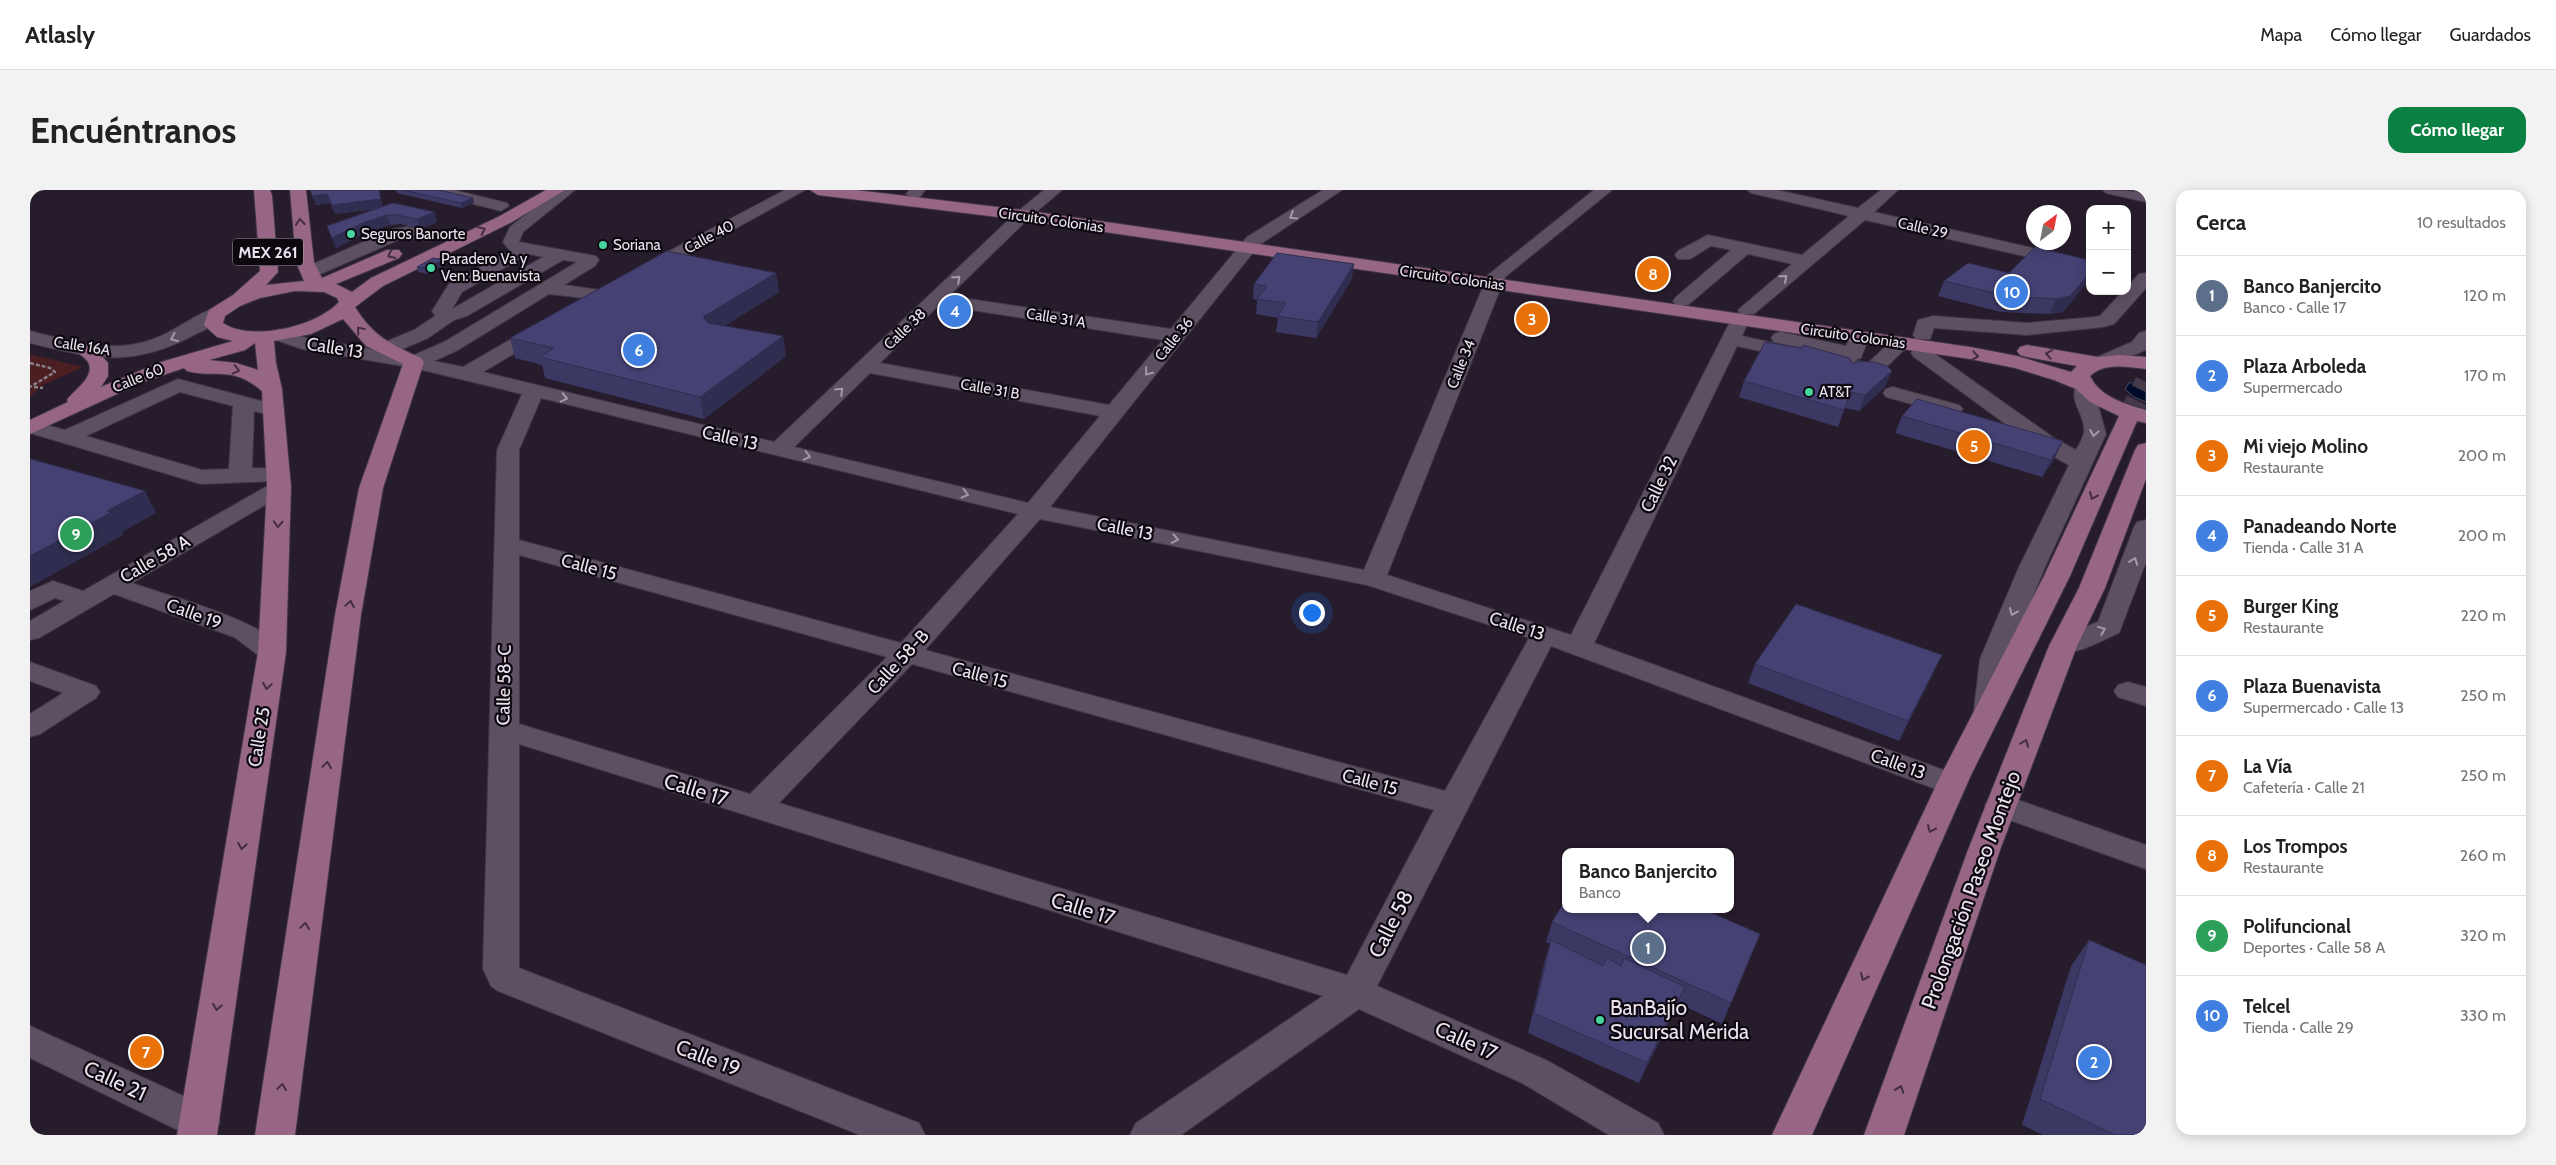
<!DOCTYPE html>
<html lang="es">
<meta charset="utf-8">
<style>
:root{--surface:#fff;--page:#f2f2f2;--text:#222;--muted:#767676;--line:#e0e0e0;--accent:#0b8043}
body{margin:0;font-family:Cabin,sans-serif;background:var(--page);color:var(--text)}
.controls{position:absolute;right:15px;top:15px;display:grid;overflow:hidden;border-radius:10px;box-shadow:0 2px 12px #0003}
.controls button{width:45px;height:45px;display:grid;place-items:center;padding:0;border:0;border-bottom:1px solid var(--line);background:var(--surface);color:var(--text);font:25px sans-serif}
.compass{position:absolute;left:1996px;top:15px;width:45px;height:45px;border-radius:50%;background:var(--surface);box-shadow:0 2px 12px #0003;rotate:32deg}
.you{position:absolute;left:1281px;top:422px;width:18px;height:18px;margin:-12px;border:4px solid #fff;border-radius:50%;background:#1a73e8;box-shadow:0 0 0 8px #1a73e833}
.badge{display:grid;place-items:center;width:32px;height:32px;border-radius:50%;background:var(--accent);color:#fff;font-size:16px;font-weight:700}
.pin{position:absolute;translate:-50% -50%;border:2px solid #fff;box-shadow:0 1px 5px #0006}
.popup{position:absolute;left:1532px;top:658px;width:172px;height:65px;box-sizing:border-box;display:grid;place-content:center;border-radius:10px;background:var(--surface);filter:drop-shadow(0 1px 4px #0005);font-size:16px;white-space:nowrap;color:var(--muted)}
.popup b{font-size:19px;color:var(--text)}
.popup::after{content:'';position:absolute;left:50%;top:100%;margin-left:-10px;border:10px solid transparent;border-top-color:var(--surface)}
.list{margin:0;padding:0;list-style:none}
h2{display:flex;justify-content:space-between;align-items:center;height:65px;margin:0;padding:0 20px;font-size:21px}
h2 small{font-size:16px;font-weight:400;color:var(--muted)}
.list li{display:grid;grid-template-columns:32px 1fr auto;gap:15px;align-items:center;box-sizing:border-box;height:80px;padding:0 20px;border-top:1px solid var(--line)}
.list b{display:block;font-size:19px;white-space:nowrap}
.list p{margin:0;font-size:16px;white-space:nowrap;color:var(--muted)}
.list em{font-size:16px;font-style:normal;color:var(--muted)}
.map{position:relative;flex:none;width:2116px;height:945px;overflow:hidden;border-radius:15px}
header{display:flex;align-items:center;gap:30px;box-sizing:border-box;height:70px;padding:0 25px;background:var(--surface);border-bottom:1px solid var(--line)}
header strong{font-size:24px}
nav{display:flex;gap:28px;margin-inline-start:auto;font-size:18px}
.intro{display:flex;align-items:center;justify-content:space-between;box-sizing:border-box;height:120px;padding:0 30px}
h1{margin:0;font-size:35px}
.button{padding:12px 22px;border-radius:15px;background:var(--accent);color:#fff;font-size:18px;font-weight:700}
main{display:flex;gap:30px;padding:0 30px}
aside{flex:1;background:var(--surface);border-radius:15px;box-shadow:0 2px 12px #0003}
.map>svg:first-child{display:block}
</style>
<header>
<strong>Atlasly</strong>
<nav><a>Mapa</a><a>Cómo llegar</a><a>Guardados</a></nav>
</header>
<div class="intro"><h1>Encuéntranos</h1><a class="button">Cómo llegar</a></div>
<main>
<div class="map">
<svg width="2116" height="945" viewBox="0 0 2116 945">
<rect width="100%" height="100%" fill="#271c2c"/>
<polygon fill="#4b1f22" points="0,164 53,177 11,196 0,207"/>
<polygon fill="#000c29" stroke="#464c64" points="2116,192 2116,212 2104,207 2095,199 2099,193"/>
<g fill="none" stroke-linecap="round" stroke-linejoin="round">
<polyline stroke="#443a49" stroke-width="22" stroke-dasharray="22 11" stroke-linecap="butt" points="2097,230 2116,192"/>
<defs>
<g id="minor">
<polygon points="397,0 424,0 477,13 479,16 471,21 400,3"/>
<path d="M527 0H545L493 42 489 52 566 66 569 70 565 76 534 95 577 101 580 105 577 109 571 110 519 104 428 160 404 171 433 177 507 134H521L523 138 521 142 453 182 744 252 987 22 1014 0H1032L999 28 919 106 1141 139 1217 47 1293 0H1312L1229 55 1020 317 1334 380 1458 85 1564 0H1582L1475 87 1357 385 1541 445 1701 130 1703 126H1717L1719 130 1712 146 1777 160 1780 164 1777 168 1770 170 1707 156 1564 453 1933 587 1937 594 1933 601 1922 604 1911 601 1521 456 1347 796 1518 871 1628 933 1634 945H1579L1492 893 1329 819 1151 945H1100L1106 933 1293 806 489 554V778L889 933 895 945H830L468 801 461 796 453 779 467 260 492 204 384 178 272 159 243 149 240 145 243 141 250 139 276 148 346 160 348 155 384 140 405 126 402 121 419 94 480 61 473 52 480 37ZM499 64 513 67 422 119 432 102ZM533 70 547 72 414 152 382 166 363 163 398 148 424 130 437 126ZM909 115 1133 150 1079 215 850 173ZM840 183 1070 226 998 313 764 257ZM511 208 988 324 871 453 489 350V260ZM1010 329 1337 395 1499 448 1415 601 895 460ZM489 365 857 467 720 604 489 534ZM882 474 1404 620 1317 785 749 613Z"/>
<polygon points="755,0 775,0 623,84 611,84 608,80 611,76"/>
<polygon points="879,0 895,0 890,7 884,9 876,4"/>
<polygon points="1718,0 1747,0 1828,18 1851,0 1868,0 1844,22 2060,71 2060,81 1835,30 1724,124 1710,124 1708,120 1762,74 1718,64 1658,115 1646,115 1643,111 1646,107 1701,60 1681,56 1660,69 1648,69 1645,65 1648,61 1678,45 1772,65 1819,26 1721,3"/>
<polygon points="2073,0 2116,2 2116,12 2076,3"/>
<polygon points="377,37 407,42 409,46 401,51 373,48 286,86 274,86 271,82 274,78 363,39"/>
<polygon points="2116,83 2116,98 2084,134 2073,137 1997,145 1904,138 1900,149 1886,149 1883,145 1888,130 1903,126 1997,133 2065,127 2070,126 2093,101 2097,101 2097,97 2109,84"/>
<path d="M186 118 193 120 195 124C189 134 174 140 164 145 101 178 65 169 0 153V141C45 152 87 166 131 146 149 138 167 123 186 118Z"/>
<polygon points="1829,141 1836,143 1839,147 1831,168 1824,170 1838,173 1864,149 1878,149 1881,153 1849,184 1842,186 1809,178 1806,174 1809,170 1816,168 1744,152 1741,148 1744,144 1751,142 1816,156 1822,143"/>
<polygon points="2116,141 2116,160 2072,178 2065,176 2062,172 2065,168 2102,152 2109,143"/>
<path d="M1891 157 1898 159 2024 248 2046 260C2049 255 2053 248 2054 242 2056 224 2036 210 2048 193L2055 191 2062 193 2076 244 2015 377 1978 469 1972 519 1968 526 1958 528 1948 526 1944 519 1950 469 1989 377 2039 275 2008 258 1884 167 1881 163 1884 159Z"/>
<path d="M148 189 250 216 254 220 250 224 243 226 224 221 222 278 255 279 258 284 255 289 249 290 257 292 261 297 257 302 102 393C141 407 234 430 256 462L252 468 242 470 232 468 204 447 84 404 9 448 0 450V431L34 411 25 408 0 420V401L23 391 53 401 246 291 171 294 0 243V231L35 240ZM150 202 203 216 199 279 172 280 56 246Z"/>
<polygon points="1863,197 1929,215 1933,219 1929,223 1922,225 1856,207 1853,203 1856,199"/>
<path d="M2116 330V372L2089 443C2070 451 2045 467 2023 462L2019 456 2023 450 2068 432 2104 337 2107 332Z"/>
<polygon points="0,472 66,496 70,502 66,508 10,544 0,547 0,524 33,503 0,491"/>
<polygon points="2098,492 2116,497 2116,516 2088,507 2084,501 2088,495"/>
<polygon points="1971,604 2116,655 2116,679 1960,623 1955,615 1960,607"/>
<polygon points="0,836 184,920 190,932 184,944 156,944 0,868"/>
</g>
<g id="major">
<path d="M224 0H240L242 5 248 82 236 95 274 91 266 72 260 0H276L284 72 292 88 357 60H369L372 64 369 68 306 94 322 102 341 88 470 26 516 0H535L482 32 353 96 325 117C343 146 360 154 391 168L394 172 353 298 331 425 265 945H225L305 425 329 298 373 174 336 156 313 129 281 144 244 151 246 173 252 199 261 297 256 462 187 945H147L228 462 237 297 232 201C202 175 187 189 157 181L154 178 113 192 0 244V230L38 212 37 210C44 200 66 187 58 172 55 167 49 165 46 160L49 156H63L78 173V186L71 197 131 172 203 151 187 147 174 135 179 120 203 105 230 81ZM265 101 294 102 307 108 309 112C286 137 221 152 193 133L195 126 210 116 230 108ZM225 153 228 180 206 173 179 170 215 160Z"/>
<path d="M780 0H826L993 20 1940 157 1987 166 2041 182 2047 176 1997 167 1990 165 1987 161 1990 157 1997 155 2068 167 2089 165 2116 167V179C2098 177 2074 172 2060 186 2070 207 2095 214 2116 220V233L2107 231 2040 386 1941 585 1782 945H1742L1911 585 2014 386 2089 226 2060 212 2046 199 2024 190 1985 178 1940 169 993 30 788 5Z"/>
<polygon points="2116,253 2116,289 2075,398 2047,456 1970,660 1874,945 1834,945 1938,660 2019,456 2049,398 2105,260 2108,255"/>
</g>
</defs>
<use href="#minor" stroke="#403644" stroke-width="2"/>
<use href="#major" stroke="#403644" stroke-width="2"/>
<g stroke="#89808d" stroke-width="2.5" stroke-dasharray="4 2" stroke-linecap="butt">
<polyline points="0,173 20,178 25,182 0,197"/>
<polyline points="4,197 13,198"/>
</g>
<use href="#minor" fill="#5d5063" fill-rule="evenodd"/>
<use href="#major" fill="#976685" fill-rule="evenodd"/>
</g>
<g fill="#3b3863">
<polygon points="280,0 354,17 407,32 390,39 370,34 360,35 338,42 306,58 297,36 347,19 305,24 300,13 286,15"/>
<polygon points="366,0 409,0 444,13 432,18 367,3"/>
<polygon points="415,75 398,84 388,82 387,77"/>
<polygon points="746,83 749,102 694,136 756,166 674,229 515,188 512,175 485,168 480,148"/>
<polygon points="1979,83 2058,91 2033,122 2019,124 1971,122 1908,106 1914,91"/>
<polygon points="1322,89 1286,148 1246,142 1248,128 1226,124 1227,110 1223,109 1224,94"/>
<polygon points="1823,174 1855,197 1829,221 1815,218 1808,237 1709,207 1714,191"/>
<polygon points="1872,226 2025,268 2012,287 1865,243"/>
<polygon points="1725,474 1903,484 1869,551 1718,493"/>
<polygon points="1522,732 1701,813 1692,834 1648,813 1609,893 1498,843 1515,770 1520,754 1516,752"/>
<polygon points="2059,750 2116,945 2013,945 1992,935 2041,776"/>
</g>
<g fill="#302e50">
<polygon points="297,4 300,13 286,15 282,6"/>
<polygon points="443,8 444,13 432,18 431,13"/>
<polygon points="351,9 354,18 305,24 302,15"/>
<polygon points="405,22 407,32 390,39 387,29"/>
<polygon points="357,25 360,35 338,42 306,58 302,48 335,32"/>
<polygon points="413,70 415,75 398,84 397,78"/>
<polygon points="1324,74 1322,89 1286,148 1288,132"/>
<polygon points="746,83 749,102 677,147 673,127"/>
<polygon points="2060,83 2060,88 2058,91 2033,122 2019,124 2026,109"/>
<polygon points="753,146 756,166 674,229 670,207"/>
<polygon points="1862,181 1855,197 1829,221 1835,205"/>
<polygon points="2033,251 2025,268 2012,287 2021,270"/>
<polygon points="115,301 126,323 92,342 93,345 0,397 0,366 77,321"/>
<polygon points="1912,465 1903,484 1869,551 1878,531"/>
<polygon points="1655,797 1646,817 1609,893 1617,873"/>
</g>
<g fill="#454173" stroke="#302e50">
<polygon points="280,0 349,0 351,9 302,15 297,4 282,6"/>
<polygon points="373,0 409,0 443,8 431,13"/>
<polygon points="363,13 405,22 387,29 367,25 357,25 335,32 302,48 297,36"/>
<polygon points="2005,57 2054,69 2060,72 2060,83 2040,106 2026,109 1977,106 1914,91 1938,73 1979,83"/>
<polygon points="637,61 746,83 673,127 678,133 753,146 670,207 510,167 524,158 480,148"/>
<polygon points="1247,63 1324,74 1288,132 1248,126 1256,113 1227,109 1237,96 1224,94"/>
<polygon points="403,68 413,70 397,78 387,77"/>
<polygon points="1735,152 1772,158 1773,155 1819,168 1823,174 1827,171 1844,172 1857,176 1862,181 1835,205 1821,202 1814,220 1714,191"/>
<polygon points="1887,209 2033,251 2021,270 1872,226"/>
<polygon points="0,269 1,269 115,301 77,321 82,322 0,366"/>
<polygon points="1766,414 1912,465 1878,531 1725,474"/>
<polygon points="1536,709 1536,719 1673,719 1730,744 1701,813 1522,732"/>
<polygon points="1521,750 1573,776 1577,768 1591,776 1594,768 1655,797 1617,873 1504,823"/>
<polygon points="2059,750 2116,775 2116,945 2085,945 2010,909"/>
</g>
<defs><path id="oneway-chevron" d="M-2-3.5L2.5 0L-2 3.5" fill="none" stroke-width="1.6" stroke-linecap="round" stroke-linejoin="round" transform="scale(1.25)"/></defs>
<g stroke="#a499a8">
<use href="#oneway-chevron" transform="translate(1263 26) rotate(148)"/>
<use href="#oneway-chevron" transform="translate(1754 88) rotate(-40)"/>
<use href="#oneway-chevron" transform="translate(927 89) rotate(-44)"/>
<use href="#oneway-chevron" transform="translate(144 148) rotate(157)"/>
<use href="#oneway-chevron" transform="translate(1118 182) rotate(129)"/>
<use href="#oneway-chevron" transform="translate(810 201) rotate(-44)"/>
<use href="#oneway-chevron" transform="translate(534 208) rotate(13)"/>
<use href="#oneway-chevron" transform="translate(2064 243) rotate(100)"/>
<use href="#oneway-chevron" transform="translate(777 266) rotate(14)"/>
<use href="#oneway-chevron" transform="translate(935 304) rotate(14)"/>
<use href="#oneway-chevron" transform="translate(1145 349) rotate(11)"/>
<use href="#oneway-chevron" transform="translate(2104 371) rotate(-70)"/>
<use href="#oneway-chevron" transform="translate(1983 422) rotate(113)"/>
<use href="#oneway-chevron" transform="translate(2072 440) rotate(-22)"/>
</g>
<g stroke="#442e3e">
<use href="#oneway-chevron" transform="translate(270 32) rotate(-97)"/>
<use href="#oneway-chevron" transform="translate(452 40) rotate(-26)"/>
<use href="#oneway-chevron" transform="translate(361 65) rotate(155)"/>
<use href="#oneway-chevron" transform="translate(330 140) rotate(-130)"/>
<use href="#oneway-chevron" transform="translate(2019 164) rotate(-171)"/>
<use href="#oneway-chevron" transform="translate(1945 166) rotate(10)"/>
<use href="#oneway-chevron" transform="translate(206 180) rotate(14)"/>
<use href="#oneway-chevron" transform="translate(2063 306) rotate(114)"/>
<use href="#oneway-chevron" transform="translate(248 334) rotate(93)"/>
<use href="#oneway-chevron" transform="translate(320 414) rotate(-80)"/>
<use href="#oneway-chevron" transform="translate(237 496) rotate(99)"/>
<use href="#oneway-chevron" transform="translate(1995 553) rotate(-69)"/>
<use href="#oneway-chevron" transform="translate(297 575) rotate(-82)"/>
<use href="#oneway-chevron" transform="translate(1901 639) rotate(114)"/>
<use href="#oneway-chevron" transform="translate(212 656) rotate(99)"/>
<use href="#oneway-chevron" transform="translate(275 736) rotate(-82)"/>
<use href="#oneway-chevron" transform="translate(1834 787) rotate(114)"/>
<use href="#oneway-chevron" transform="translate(187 817) rotate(99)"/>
<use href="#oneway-chevron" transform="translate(252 897) rotate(-82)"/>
<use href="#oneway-chevron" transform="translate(1870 899) rotate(-71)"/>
</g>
<g fill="#47d49e" stroke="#0d080f" stroke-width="2">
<circle cx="321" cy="44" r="5"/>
<circle cx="573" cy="55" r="5"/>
<circle cx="401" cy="78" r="5"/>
<circle cx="1779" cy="202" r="5"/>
<circle cx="1570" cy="830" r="5"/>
</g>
<g text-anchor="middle" stroke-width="4.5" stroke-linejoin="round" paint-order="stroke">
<g font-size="15" fill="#eae2ed" stroke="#0d080f">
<text transform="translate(1021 30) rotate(8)" y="5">Circuito Colonias</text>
<text transform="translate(1893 38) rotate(13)" y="5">Calle 29</text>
<text transform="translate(679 47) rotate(-28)" y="5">Calle 40</text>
<text transform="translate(1422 88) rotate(8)" y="5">Circuito Colonias</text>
<text transform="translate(1026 128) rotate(9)" y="5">Calle 31 A</text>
<text transform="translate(875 139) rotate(-44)" y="5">Calle 38</text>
<text transform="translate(1823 146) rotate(8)" y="5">Circuito Colonias</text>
<text transform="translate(1144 149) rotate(-51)" y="5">Calle 36</text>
<text transform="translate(52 156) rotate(9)" y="5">Calle 16A</text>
<text transform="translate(1431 174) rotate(-68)" y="5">Calle 34</text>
<text transform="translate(108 188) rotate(-22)" y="5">Calle 60</text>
<text transform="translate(960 199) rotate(10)" y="5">Calle 31 B</text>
</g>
<g font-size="15" fill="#eae2ed" stroke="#0d080f" text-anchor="start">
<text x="331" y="49">Seguros Banorte</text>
<text x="583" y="60">Soriana</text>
<text x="411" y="74">Paradero Va y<tspan x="411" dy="17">Ven: Buenavista</tspan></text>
<text x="1789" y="207">AT&amp;T</text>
</g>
<rect fill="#0d080f" stroke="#a8a1aa" stroke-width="1" x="203" y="48.5" width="70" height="27" rx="4"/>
<g font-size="16" font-weight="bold" fill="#eae2ed">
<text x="238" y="68">MEX 261</text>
</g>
<g font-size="18" fill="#eae2ed" stroke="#0d080f">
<text transform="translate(305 158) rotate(9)" y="6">Calle 13</text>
<text transform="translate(700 248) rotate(13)" y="6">Calle 13</text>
<text transform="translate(1629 294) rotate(-64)" y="6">Calle 32</text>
<text transform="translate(1095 339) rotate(11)" y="6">Calle 13</text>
<text transform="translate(125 369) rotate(-30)" y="6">Calle 58 A</text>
<text transform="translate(559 377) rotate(15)" y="6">Calle 15</text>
<text transform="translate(164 424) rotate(20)" y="6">Calle 19</text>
<text transform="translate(1487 436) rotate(18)" y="6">Calle 13</text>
<text transform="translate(868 472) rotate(-47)" y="6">Calle 58-B</text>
<text transform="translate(950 485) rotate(15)" y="6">Calle 15</text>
<text transform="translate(474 495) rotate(-89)" y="6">Calle 58-C</text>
<text transform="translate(229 547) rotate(-81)" y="6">Calle 25</text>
<text transform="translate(1868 574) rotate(20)" y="6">Calle 13</text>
<text transform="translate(1340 592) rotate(15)" y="6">Calle 15</text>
</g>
<g font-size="21" fill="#eae2ed" stroke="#0d080f">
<text transform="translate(666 600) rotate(17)" y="7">Calle 17</text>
<text transform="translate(1941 700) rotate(-70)" y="7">Prolongación Paseo Montejo</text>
<text transform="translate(1053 719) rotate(17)" y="7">Calle 17</text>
<text transform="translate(1361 734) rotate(-63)" y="7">Calle 58</text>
<text transform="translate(1436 851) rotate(24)" y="7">Calle 17</text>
<text transform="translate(678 868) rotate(21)" y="7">Calle 19</text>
<text transform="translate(85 891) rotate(25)" y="7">Calle 21</text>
</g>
<g font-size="21" fill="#eae2ed" stroke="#0d080f" text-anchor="start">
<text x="1580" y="825">BanBajío<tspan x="1580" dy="24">Sucursal Mérida</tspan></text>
</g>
</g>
</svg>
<div class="controls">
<button>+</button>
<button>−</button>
</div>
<svg class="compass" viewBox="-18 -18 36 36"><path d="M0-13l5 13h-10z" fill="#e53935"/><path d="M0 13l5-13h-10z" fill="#767676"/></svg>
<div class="you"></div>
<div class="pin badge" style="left:1618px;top:758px;background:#5c6f8a">1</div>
<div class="popup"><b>Banco Banjercito</b>Banco</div>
<div class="pin badge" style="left:2064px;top:872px;background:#3f7fe0">2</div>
<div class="pin badge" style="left:1502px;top:129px;background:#e8710a">3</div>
<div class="pin badge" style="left:925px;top:121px;background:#3f7fe0">4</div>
<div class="pin badge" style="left:1944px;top:256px;background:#e8710a">5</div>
<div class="pin badge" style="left:609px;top:160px;background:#3f7fe0">6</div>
<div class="pin badge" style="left:116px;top:862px;background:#e8710a">7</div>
<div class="pin badge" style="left:1623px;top:84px;background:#e8710a">8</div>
<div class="pin badge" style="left:46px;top:344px;background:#2e9e5b">9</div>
<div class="pin badge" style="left:1982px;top:102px;background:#3f7fe0">10</div>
</div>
<aside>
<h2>Cerca<small>10 resultados</small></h2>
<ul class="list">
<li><span class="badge" style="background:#5c6f8a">1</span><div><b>Banco Banjercito</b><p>Banco · Calle 17</p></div><em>120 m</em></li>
<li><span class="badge" style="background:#3f7fe0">2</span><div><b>Plaza Arboleda</b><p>Supermercado</p></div><em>170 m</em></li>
<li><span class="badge" style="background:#e8710a">3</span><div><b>Mi viejo Molino</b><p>Restaurante</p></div><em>200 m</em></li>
<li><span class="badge" style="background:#3f7fe0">4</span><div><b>Panadeando Norte</b><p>Tienda · Calle 31 A</p></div><em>200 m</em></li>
<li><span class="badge" style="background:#e8710a">5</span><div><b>Burger King</b><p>Restaurante</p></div><em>220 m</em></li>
<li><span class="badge" style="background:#3f7fe0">6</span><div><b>Plaza Buenavista</b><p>Supermercado · Calle 13</p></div><em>250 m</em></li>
<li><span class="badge" style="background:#e8710a">7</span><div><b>La Vía</b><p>Cafetería · Calle 21</p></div><em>250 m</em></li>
<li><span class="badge" style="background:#e8710a">8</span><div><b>Los Trompos</b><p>Restaurante</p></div><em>260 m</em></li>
<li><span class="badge" style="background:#2e9e5b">9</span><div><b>Polifuncional</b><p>Deportes · Calle 58 A</p></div><em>320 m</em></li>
<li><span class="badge" style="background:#3f7fe0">10</span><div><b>Telcel</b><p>Tienda · Calle 29</p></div><em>330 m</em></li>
</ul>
</aside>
</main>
